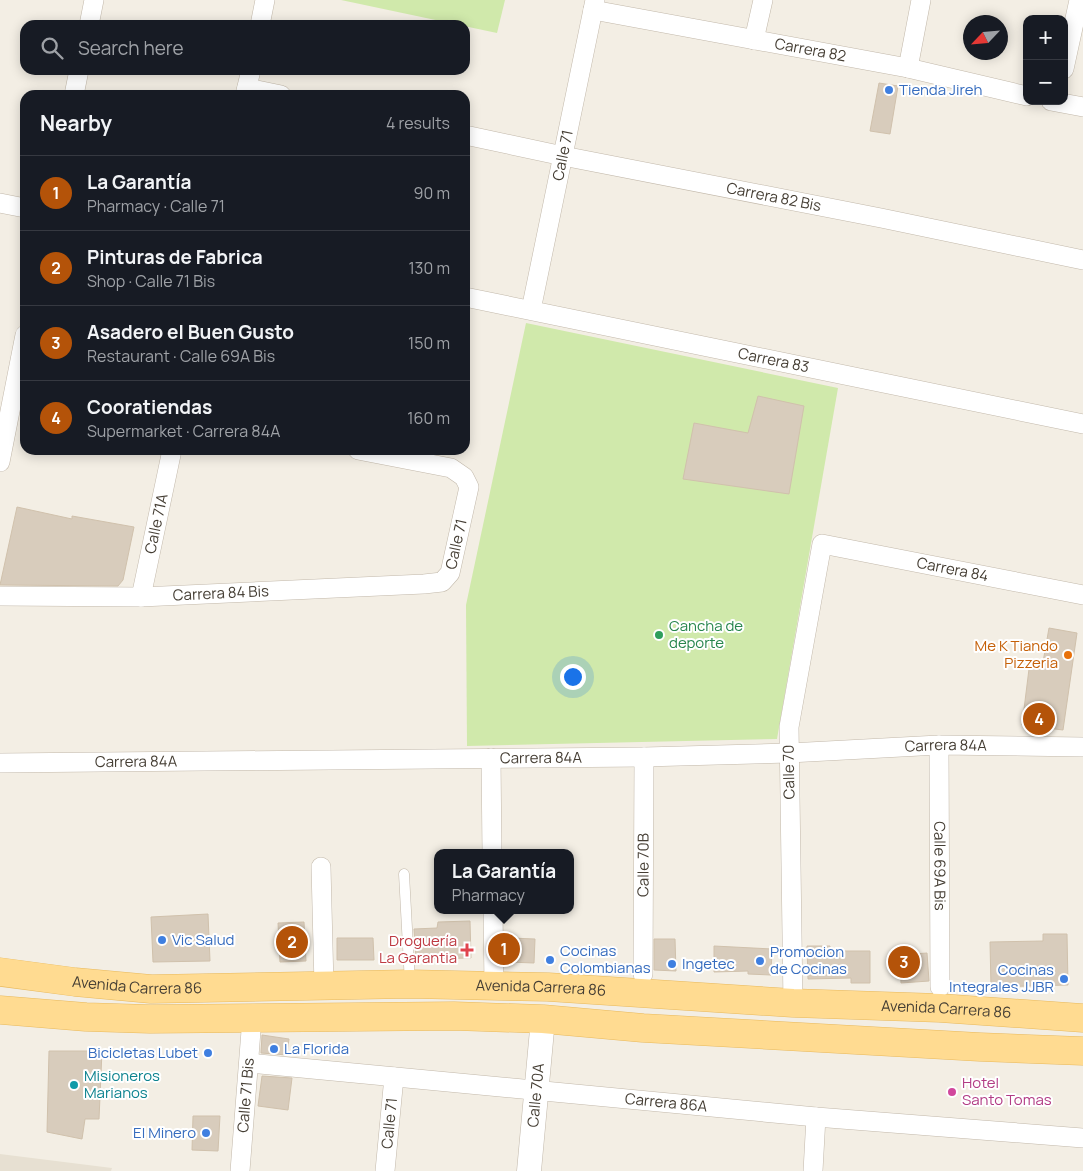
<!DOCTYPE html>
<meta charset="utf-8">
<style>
:root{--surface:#171b24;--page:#242831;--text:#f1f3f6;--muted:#9ea1a6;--line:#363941;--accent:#b45309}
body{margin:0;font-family:Manrope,sans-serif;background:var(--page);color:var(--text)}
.controls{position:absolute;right:15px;top:15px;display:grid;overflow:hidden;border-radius:10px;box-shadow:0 2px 12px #0003}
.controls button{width:45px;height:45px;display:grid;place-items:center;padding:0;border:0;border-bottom:1px solid var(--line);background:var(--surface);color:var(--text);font:25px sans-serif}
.compass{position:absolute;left:963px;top:15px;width:45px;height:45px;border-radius:50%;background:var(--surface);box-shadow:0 2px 12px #0003;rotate:244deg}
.you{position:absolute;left:572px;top:676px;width:18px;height:18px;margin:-12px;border:4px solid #fff;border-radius:50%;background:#1a73e8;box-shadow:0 0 0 8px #1a73e833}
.badge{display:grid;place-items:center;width:32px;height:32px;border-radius:50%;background:var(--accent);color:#fff;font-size:16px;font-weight:700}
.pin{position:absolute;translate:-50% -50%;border:2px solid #fff;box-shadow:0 1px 5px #0006}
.popup{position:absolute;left:434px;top:849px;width:140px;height:65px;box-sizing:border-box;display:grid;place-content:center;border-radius:10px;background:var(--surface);filter:drop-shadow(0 1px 4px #0005);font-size:16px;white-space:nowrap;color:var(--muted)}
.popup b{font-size:19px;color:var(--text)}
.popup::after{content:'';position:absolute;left:50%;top:100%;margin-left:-10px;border:10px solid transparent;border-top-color:var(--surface)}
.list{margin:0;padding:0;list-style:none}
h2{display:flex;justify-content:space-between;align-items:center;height:65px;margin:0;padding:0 20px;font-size:21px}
h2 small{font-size:16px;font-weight:400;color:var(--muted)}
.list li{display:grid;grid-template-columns:32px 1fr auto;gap:15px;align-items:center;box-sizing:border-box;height:75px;padding:0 20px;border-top:1px solid var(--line)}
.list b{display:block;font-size:19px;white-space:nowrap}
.list p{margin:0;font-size:16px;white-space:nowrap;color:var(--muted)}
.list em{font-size:16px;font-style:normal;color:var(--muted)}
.icon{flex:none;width:28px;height:28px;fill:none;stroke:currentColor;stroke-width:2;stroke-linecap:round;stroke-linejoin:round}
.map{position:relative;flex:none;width:1083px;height:1171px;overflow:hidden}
.search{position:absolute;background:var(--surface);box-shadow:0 2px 12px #0003;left:20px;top:20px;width:450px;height:55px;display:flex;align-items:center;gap:12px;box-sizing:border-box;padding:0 18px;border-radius:15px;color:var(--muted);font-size:19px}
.panel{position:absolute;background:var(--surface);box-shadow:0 2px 12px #0003;left:20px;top:90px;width:450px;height:365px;border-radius:15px}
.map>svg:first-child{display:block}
</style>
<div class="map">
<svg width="1083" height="1171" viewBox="0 0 1083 1171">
<rect width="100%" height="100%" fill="#f3eee4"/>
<polygon fill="#e7e0d2" points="0,1154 112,1168 111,1171 0,1171"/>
<g fill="#d0e9ab">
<polygon points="341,0 505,0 497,33"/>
<polygon points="526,323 838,388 777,739 467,746 466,605"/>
</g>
<g fill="#d8ccbc" stroke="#d0c1ac">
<polygon points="879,83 898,86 890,134 870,131"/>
<polygon points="758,396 804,406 789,494 683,479 694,423 748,433"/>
<polygon points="17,507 72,519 72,516 134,527 123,580 118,586 0,585"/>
<polygon points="1049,628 1077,633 1063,730 1022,725 1030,661 1043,662"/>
<polygon points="208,914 210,961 153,962 151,917"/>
<polygon points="470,921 471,958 416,959 414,929 437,928 438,922"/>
<polygon points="304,922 306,961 280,962 278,923"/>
<polygon points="1043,934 1067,934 1068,985 991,987 990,942 1043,941"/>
<polygon points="337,938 373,938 374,960 337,960"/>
<polygon points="510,938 535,939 534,963 509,962"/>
<polygon points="654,939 675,939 676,971 654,970"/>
<polygon points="714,946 772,949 771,975 748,974 748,971 714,972"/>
<polygon points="807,946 830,946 830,951 870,951 870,983 851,983 851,978 808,979"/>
<polygon points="927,953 929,981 901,983 900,955"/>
<polygon points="262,1035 289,1039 287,1055 261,1053"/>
<polygon points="49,1051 102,1051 99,1119 85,1119 82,1139 47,1132"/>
<polygon points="262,1076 292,1078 288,1110 258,1106"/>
<polygon points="193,1116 220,1116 218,1151 192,1150"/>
</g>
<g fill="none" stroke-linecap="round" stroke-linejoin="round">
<defs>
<polyline id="service" points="404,874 410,983"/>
<g id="minor">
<path id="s1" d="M593 10 908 68 1027 96"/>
<polyline points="89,25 94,0"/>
<polyline points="260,25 265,0"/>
<polyline points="754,40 763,0"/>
<polyline points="908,68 921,0"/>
<polyline points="1064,69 1079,0"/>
<polyline points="247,88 281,95"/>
<polyline points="74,95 79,70"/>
<polyline points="245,95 251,70"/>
<polyline points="1051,101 1083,107"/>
<path id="s2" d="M465 135 563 156 881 218 1083 260"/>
<polyline points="0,203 25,208"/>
<path id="s3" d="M465 297 1083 424"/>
<path id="s4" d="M531 310 595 0"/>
<polyline points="0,462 25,335"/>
<path id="s5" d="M0 596 141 597 424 584 442 582 450 573 469 487 464 477 451 468 358 450"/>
<path id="s6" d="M141 597 172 450"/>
<path id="s7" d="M939 745 940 987"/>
<polyline points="491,758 492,853"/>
<path id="s8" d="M0 763 644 757 789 753 939 745 1083 747"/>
<polyline points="321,867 324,986"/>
<polyline points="493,910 494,986"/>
<path id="s9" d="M643 974 644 757"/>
<path id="s10" d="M793 1003 789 727 822 544 1083 595"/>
<path id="s11" d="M249 1063 816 1117 1083 1138"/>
<path id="s12" d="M240 1171 252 1018"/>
<path id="s13" d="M385 1171 394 1077"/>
<polyline points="813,1171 816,1117"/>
</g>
<g id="tertiary">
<path id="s14" d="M529 1171 543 1019"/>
</g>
<g id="primary">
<path id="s15" d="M0 972 75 982 151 989 410 984 548 987 793 1003 940 1008 1083 1018"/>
<polyline points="0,1010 86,1017 150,1019 454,1016 543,1019 643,1028 980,1047 1083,1051"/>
</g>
</defs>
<use href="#service" stroke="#c2b8aa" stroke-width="11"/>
<use href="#minor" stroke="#c2b8aa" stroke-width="20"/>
<use href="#tertiary" stroke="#c2b8aa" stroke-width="25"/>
<use href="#primary" stroke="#e8b95d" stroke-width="29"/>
<use href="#service" stroke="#fff" stroke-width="10"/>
<use href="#minor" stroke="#fff" stroke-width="19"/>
<use href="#tertiary" stroke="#fff" stroke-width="24"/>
<use href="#primary" stroke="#ffdb91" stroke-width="28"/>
</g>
<g fill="#3f7fe0" stroke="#fff" stroke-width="2">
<circle cx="889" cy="90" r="5"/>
<circle cx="162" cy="940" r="5"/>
<circle cx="550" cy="960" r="5"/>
<circle cx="760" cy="961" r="5"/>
<circle cx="672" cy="964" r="5"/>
<circle cx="1064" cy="979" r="5"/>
<circle cx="274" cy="1049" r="5"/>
<circle cx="208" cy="1053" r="5"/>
<circle cx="206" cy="1133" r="5"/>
</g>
<circle fill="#2e9e5b" stroke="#fff" stroke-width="2" cx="659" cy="635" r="5"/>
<circle fill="#e8710a" stroke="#fff" stroke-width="2" cx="1068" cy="655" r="5"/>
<path fill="#e0444e" stroke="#fff" stroke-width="2" d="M464.5 942.5h5v5h5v5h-5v5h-5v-5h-5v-5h5z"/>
<circle fill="#0f9aa8" stroke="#fff" stroke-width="2" cx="74" cy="1085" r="5"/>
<circle fill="#d1479c" stroke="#fff" stroke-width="2" cx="952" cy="1092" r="5"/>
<g text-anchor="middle" stroke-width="4" stroke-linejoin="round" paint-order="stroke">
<g font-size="15" fill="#453e34" stroke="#fff">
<text dy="5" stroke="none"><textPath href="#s1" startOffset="221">Carrera 82</textPath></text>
<text dy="5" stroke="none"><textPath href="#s4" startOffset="158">Calle 71</textPath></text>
<text dy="5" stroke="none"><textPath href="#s2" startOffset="315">Carrera 82 Bis</textPath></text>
<text dy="5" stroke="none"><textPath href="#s3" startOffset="315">Carrera 83</textPath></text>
<text dy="5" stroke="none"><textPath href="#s6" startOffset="75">Calle 71A</textPath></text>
<text dy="5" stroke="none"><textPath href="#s5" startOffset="484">Calle 71</textPath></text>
<text dy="5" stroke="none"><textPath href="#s10" startOffset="595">Carrera 84</textPath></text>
<text dy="5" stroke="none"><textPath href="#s5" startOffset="221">Carrera 84 Bis</textPath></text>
<text dy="5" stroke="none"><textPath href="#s8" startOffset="946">Carrera 84A</textPath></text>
<text dy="5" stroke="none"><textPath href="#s8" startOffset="541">Carrera 84A</textPath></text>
<text dy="5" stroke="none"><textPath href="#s8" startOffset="136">Carrera 84A</textPath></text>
<text transform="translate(789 772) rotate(-91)" y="5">Calle 70</text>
<text dy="5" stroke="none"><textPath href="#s9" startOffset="109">Calle 70B</textPath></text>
<text dy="5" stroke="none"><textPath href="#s7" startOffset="121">Calle 69A Bis</textPath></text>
<text dy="5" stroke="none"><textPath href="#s15" startOffset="138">Avenida Carrera 86</textPath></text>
<text dy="5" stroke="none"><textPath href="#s15" startOffset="542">Avenida Carrera 86</textPath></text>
<text dy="5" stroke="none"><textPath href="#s15" startOffset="948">Avenida Carrera 86</textPath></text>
<text dy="5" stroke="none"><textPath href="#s12" startOffset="76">Calle 71 Bis</textPath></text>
<text dy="5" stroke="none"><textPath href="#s14" startOffset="76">Calle 70A</textPath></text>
<text dy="5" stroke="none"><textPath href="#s11" startOffset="419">Carrera 86A</textPath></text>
<text dy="5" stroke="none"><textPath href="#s13" startOffset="48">Calle 71</textPath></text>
</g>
<g font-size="15" fill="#366cbe" stroke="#fff" text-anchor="start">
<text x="899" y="95">Tienda Jireh</text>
<text x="172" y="945">Vic Salud</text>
<text x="560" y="956">Cocinas<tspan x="560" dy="17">Colombianas</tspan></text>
<text x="770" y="957">Promocion<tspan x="770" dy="17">de Cocinas</tspan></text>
<text x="682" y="969">Ingetec</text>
<text x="1054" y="975" text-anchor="end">Cocinas<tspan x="1054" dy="17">Integrales JJBR</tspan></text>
<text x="284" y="1054">La Florida</text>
<text x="198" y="1058" text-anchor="end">Bicicletas Lubet</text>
<text x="196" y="1138" text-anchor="end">El Minero</text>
</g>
<g font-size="15" fill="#27864d" stroke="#fff" text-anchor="start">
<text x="669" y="631">Cancha de<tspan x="669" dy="17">deporte</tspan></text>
</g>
<g font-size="15" fill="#c56008" stroke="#fff" text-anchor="end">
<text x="1058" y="651">Me K Tiando<tspan x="1058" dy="17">Pizzeria</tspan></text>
</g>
<g font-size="15" fill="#be3a42" stroke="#fff" text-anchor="end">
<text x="457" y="946">Droguería<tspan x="457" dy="17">La Garantia</tspan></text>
</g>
<g font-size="15" fill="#0d838f" stroke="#fff" text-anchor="start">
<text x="84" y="1081">Misioneros<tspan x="84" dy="17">Marianos</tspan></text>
</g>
<g font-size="15" fill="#b23c85" stroke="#fff" text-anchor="start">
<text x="962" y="1088">Hotel<tspan x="962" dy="17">Santo Tomas</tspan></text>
</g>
</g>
</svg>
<div class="controls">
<button>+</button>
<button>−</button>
</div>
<svg class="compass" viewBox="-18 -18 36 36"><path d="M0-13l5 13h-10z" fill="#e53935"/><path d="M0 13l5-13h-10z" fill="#9ea1a6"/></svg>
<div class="you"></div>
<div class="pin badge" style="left:504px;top:949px">1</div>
<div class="popup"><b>La Garantía</b>Pharmacy</div>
<div class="pin badge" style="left:292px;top:942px">2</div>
<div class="pin badge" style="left:904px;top:962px">3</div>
<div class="pin badge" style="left:1039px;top:719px">4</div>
<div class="search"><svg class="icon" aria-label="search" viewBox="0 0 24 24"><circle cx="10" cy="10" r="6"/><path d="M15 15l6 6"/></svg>Search here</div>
<section class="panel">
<h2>Nearby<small>4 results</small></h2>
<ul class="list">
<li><span class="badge">1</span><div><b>La Garantía</b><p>Pharmacy · Calle 71</p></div><em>90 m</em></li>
<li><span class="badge">2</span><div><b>Pinturas de Fabrica</b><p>Shop · Calle 71 Bis</p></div><em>130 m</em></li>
<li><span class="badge">3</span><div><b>Asadero el Buen Gusto</b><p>Restaurant · Calle 69A Bis</p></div><em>150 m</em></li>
<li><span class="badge">4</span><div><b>Cooratiendas</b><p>Supermarket · Carrera 84A</p></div><em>160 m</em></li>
</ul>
</section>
</div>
